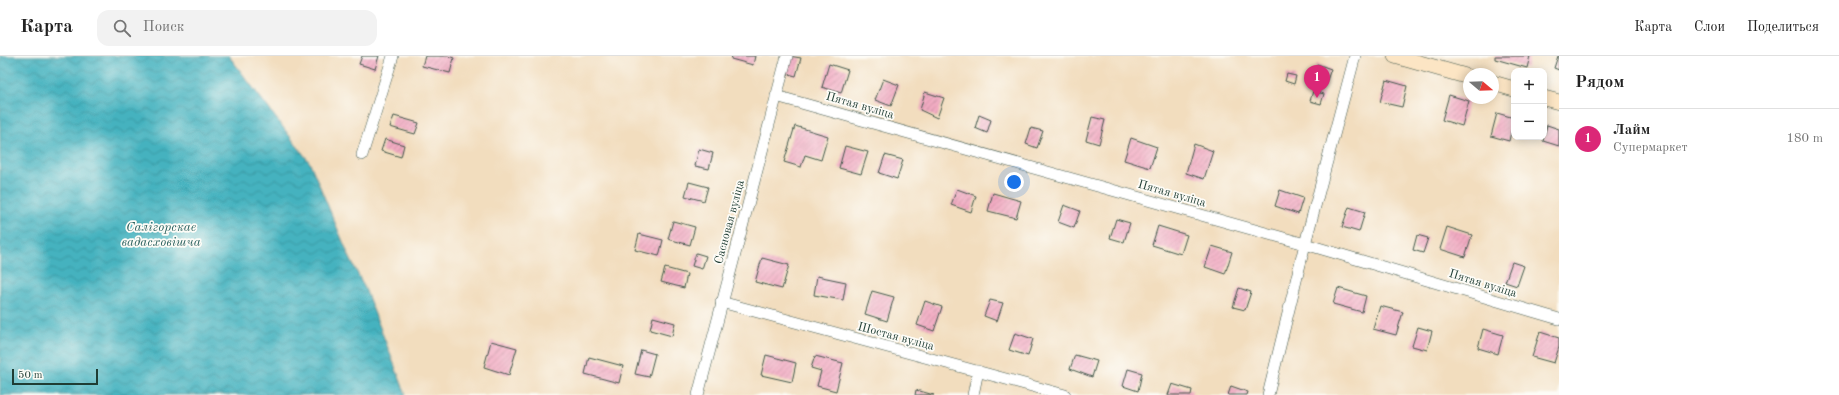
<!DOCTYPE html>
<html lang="ru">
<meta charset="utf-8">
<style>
:root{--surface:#fff;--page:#f2f2f2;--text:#222;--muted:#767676;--line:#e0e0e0;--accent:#db2777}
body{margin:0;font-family:"Old Standard TT",serif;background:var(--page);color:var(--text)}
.controls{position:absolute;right:12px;top:12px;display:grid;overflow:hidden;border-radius:8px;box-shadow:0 2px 10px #0003}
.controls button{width:36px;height:36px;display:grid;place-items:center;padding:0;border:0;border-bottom:1px solid var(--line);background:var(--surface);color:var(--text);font:20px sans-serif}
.compass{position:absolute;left:1463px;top:12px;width:36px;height:36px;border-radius:50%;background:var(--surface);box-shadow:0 2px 10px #0003;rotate:109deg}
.scale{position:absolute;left:12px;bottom:10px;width:86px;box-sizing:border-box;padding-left:4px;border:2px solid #1f3d34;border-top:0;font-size:11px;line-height:14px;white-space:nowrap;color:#1f3d34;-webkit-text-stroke:3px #fdfcf7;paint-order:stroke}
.you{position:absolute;left:1014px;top:126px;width:14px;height:14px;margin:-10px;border:3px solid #fff;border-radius:50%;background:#1a73e8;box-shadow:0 0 0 6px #1a73e833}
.badge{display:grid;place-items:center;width:26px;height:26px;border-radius:50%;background:var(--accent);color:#fff;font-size:13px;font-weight:700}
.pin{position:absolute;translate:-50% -33px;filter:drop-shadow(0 1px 2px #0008)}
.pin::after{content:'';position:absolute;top:21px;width:14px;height:12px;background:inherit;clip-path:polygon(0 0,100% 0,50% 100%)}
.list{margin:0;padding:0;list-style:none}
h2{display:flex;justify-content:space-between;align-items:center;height:52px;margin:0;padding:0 16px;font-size:17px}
h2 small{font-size:13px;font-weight:400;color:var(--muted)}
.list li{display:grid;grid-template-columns:26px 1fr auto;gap:12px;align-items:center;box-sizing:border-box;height:60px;padding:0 16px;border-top:1px solid var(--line)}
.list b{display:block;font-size:15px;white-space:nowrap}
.list p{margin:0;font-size:13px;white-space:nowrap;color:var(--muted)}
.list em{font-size:13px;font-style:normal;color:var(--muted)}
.icon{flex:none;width:22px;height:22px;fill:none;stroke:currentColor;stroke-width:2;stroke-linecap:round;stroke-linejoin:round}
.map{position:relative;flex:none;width:1559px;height:339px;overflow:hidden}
header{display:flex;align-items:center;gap:24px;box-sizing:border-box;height:56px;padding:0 20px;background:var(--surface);border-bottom:1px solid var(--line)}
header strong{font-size:19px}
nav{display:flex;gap:22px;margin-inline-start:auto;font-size:14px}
.search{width:280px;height:36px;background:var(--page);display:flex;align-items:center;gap:10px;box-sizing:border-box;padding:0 14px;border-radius:12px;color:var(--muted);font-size:15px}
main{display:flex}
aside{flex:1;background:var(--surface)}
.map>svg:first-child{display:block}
</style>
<header>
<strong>Карта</strong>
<div class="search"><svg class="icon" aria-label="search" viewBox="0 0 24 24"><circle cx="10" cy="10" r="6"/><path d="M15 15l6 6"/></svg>Поиск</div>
<nav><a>Карта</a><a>Слои</a><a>Поделиться</a></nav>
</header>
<main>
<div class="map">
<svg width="1559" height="339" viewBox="0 0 1559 339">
<defs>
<pattern id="water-waves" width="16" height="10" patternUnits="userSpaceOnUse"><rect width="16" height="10" fill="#44b2bf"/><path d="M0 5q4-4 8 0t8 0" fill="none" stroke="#38929c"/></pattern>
<pattern id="building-hatch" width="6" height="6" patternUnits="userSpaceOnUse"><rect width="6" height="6" fill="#f2abc2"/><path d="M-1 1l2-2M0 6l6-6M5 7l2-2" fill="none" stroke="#c38c9e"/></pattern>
</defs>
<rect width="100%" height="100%" fill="#fdfcf7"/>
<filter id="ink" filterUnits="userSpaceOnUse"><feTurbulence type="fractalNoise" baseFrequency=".025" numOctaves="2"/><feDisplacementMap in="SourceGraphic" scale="8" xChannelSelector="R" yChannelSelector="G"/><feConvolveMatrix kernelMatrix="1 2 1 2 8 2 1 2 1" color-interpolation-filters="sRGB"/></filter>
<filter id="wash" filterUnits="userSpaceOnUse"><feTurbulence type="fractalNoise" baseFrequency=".012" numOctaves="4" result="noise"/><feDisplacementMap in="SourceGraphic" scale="16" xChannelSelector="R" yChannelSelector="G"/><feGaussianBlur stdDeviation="0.9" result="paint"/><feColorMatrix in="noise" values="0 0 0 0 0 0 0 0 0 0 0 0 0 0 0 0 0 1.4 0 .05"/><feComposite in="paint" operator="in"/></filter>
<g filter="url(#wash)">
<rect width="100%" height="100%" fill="#f2ddbe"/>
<polygon fill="url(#water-waves)" stroke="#32787a" points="0,0 229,0 310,107 349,200 366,235 406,339 0,339"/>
<g id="blocks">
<g fill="url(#building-hatch)">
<polygon points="362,0 379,0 375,13 359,8"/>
<polygon points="425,0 448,0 454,2 450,17 422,10"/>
<polygon points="732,0 755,0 753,9 731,3"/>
<polygon points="789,0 801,2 796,20 784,17"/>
<polygon points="1495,0 1530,0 1527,12 1495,3"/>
<polygon points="1558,0 1559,0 1559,14 1554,12"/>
<polygon points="829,8 848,14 841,37 822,31"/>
<polygon points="1317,8 1331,13 1326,27 1312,21"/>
<polygon points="1287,18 1296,20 1294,28 1285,25"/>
<polygon points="883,23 899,29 891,50 875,44"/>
<polygon points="1386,24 1407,30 1402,51 1380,46"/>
<polygon points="1313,35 1324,38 1321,48 1310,45"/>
<polygon points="925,36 944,42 937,62 920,54"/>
<polygon points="1449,39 1469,45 1462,70 1442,64"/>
<polygon points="1497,57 1514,62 1509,85 1491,80"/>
<polygon points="979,59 991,64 987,77 975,72"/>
<polygon points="394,60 419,67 415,78 390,71"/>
<polygon points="1092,61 1105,64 1099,88 1086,84"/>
<polygon points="1547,69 1559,73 1559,90 1543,85"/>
<polygon points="795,70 828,80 821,104 805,99 801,111 784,106"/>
<polygon points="1031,72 1043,75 1037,92 1026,88"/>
<polygon points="1131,82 1157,91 1150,112 1124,104"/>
<polygon points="385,83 404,89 401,101 381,95"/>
<polygon points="1194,88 1213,95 1204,123 1186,117"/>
<polygon points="845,90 868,96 861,118 839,112"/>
<polygon points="699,93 713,97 709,113 695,110"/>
<polygon points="885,99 903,104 897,123 879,117"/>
<polygon points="689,126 708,131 704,145 685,140"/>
<polygon points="957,133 976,140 971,156 951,149"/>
<polygon points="1280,134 1303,142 1298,158 1275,150"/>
<polygon points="993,137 1021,145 1016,162 988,155"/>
<polygon points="1064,149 1080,155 1074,172 1058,166"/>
<polygon points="1349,151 1365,156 1359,176 1342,171"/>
<polygon points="1116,163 1130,167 1124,186 1110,182"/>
<polygon points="673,165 695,171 690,189 668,183"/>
<polygon points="1158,170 1187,179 1181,198 1152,189"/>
<polygon points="1447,171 1472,179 1465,201 1440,193"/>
<polygon points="639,178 663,184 659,200 635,194"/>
<polygon points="1417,179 1428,182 1423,197 1413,194"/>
<polygon points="1212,190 1232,196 1225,218 1205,211"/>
<polygon points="696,197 706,200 702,213 692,210"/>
<polygon points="762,202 789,209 782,233 755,226"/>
<polygon points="1512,206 1524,210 1517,230 1505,226"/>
<polygon points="665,212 687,218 684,232 661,226"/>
<polygon points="817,220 846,226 843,244 814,239"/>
<polygon points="1239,232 1251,236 1245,254 1233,251"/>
<polygon points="1338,232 1366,240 1362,256 1333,248"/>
<polygon points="872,235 894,241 887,265 865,258"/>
<polygon points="990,244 1003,247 997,265 984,260"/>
<polygon points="925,245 942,251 934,275 917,269"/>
<polygon points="1380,250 1403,256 1396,279 1373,273"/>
<polygon points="653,261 675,267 672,280 650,274"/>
<polygon points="1418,271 1432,275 1427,294 1412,290"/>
<polygon points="1483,273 1503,279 1498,298 1478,292"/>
<polygon points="1540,276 1559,282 1559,291 1554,307 1532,301"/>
<polygon points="1015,277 1033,283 1028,300 1009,294"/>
<polygon points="491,285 517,292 509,319 484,311"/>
<polygon points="641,294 655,298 649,321 635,318"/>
<polygon points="766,299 796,307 792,326 761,319"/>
<polygon points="1075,299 1097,305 1092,321 1070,313"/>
<polygon points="815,300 843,307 836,335 817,330 821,315 811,312"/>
<polygon points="589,301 623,310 619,327 585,318"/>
<polygon points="1128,313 1142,317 1138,335 1123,330"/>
<polygon points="1172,328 1192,334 1191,339 1168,339"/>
<polygon points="1231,330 1248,336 1247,339 1228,339"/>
<polygon points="916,334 934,339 915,339"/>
</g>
</g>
</g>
<g filter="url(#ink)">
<use href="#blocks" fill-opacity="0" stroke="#3f5549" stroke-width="1"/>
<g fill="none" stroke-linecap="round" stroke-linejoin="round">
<defs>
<g id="street">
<polyline points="776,40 1305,188 1559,263"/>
<polyline points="362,99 393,0"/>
<polyline points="721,246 1065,339"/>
<polyline points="698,339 787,0"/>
<polyline points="973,339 978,315"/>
<polyline points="1268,339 1305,188 1355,0"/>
</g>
<g id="secondary">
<polyline points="1395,0 1469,21"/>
<polyline points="1493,27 1514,33"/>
<polyline points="1544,42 1559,46"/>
</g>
</defs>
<use href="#street" stroke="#3f5549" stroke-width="12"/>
<use href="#secondary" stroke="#3f5549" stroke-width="16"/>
<use href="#street" stroke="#fff" stroke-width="11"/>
<use href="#secondary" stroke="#fce5c4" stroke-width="15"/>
</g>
</g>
<g text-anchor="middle" stroke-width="3.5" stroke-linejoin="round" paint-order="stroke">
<g font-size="12" fill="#1f3d34" stroke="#fdfcf7">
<text transform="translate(860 49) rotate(16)" y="4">Пятая вуліца</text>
<text transform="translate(1172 137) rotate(16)" y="4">Пятая вуліца</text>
<text transform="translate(729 166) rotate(-75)" y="4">Сасновая вуліца</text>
<text transform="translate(1483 227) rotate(17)" y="4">Пятая вуліца</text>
<text transform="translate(896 280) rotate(15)" y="4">Шостая вуліца</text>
</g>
<g font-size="13" font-style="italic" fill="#2a605e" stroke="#fdfcf7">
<text x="161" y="175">Салігорскае<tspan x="161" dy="15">вадасховішча</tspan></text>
</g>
</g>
</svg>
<div class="controls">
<button>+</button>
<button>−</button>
</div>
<svg class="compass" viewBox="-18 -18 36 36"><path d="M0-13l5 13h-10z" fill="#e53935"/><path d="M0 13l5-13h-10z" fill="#767676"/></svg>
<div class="scale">50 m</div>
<div class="you"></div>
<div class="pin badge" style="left:1317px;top:42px">1</div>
</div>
<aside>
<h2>Рядом<small></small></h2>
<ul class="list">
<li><span class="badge">1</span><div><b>Лайм</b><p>Супермаркет</p></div><em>180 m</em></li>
</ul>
</aside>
</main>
